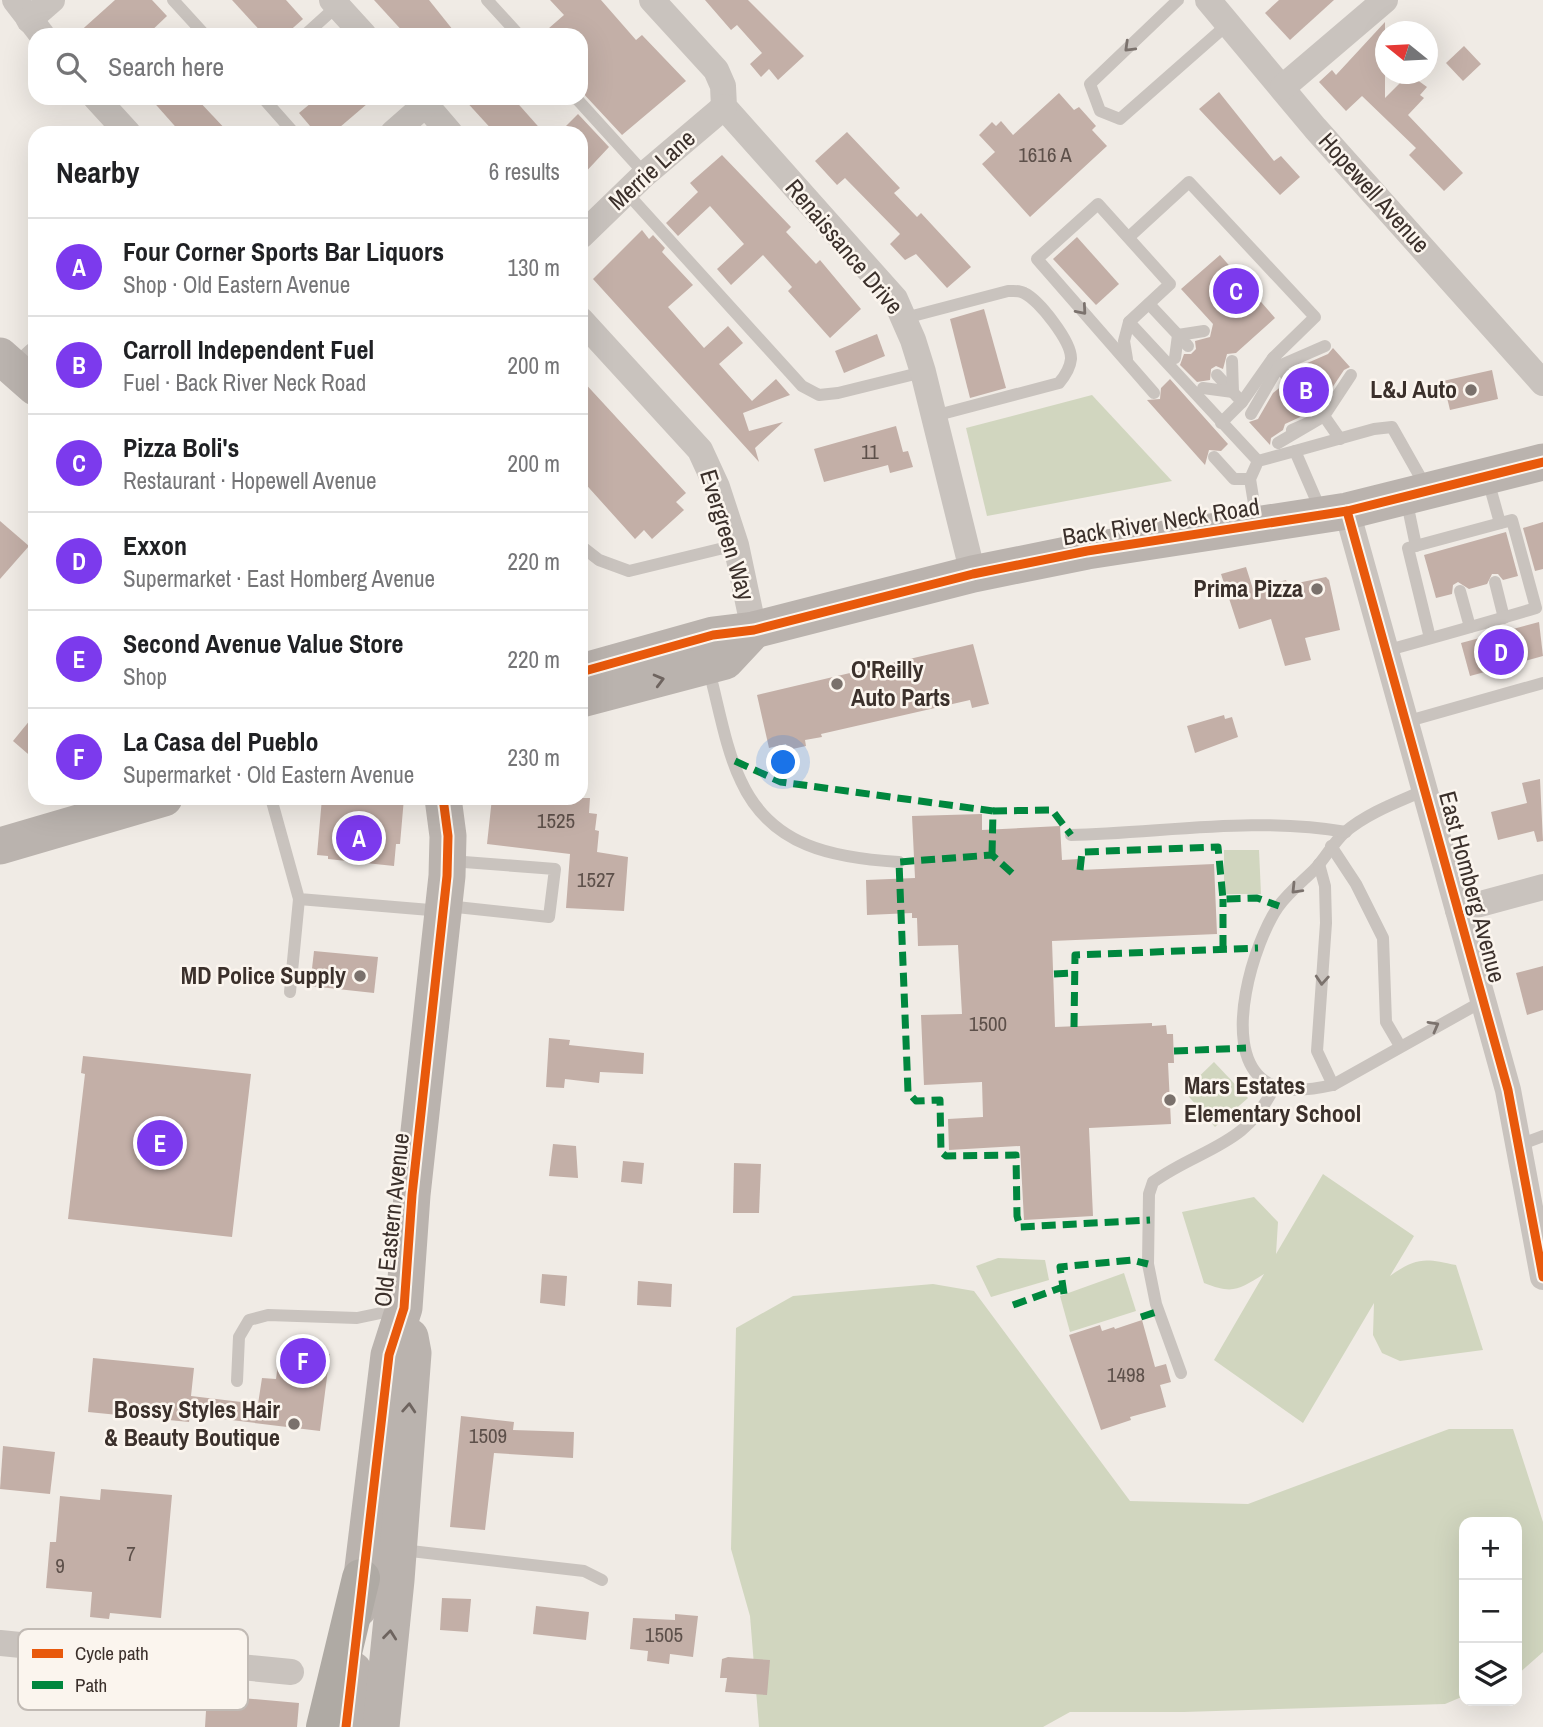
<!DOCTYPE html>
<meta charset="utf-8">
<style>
:root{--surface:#fff;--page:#f6f6f6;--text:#202124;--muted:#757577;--line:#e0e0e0;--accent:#7c3aed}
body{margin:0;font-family:"Archivo Narrow",sans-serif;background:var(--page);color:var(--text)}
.controls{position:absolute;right:21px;bottom:21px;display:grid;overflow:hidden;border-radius:14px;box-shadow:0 7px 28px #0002}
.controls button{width:63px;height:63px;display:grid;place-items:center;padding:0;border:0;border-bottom:2px solid var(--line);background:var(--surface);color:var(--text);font:35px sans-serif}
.compass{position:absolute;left:1375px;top:21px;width:63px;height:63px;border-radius:50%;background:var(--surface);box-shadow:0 7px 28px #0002;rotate:288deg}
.you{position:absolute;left:784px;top:763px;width:24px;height:24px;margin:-18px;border:5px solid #fff;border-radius:50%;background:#1a73e8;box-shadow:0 0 0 10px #1a73e833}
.badge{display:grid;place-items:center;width:46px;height:46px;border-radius:50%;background:var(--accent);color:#fff;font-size:23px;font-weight:700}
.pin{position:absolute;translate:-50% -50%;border:4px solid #fff;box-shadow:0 2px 7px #0006}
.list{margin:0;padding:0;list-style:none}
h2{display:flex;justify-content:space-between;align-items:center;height:91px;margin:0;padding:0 28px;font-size:30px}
h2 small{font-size:23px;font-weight:400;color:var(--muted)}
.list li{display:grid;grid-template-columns:46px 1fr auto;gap:21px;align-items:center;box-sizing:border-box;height:98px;padding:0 28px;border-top:2px solid var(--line)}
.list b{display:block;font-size:26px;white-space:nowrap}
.list p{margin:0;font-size:23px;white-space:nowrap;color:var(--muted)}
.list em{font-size:23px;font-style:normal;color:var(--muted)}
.icon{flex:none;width:38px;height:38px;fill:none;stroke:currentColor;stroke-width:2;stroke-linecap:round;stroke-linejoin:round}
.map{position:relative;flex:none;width:1543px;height:1727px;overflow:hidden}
.search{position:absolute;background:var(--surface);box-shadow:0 7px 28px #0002;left:28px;top:28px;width:560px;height:77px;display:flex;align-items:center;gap:18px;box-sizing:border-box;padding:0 24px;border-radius:21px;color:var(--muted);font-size:26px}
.panel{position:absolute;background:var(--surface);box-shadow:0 7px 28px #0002;left:28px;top:126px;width:560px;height:679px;border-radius:21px}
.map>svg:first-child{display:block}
</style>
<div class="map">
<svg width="1543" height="1727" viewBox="0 0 1543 1727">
<rect width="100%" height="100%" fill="#f0ebe5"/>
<g fill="#d1d6bf">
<polygon points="1092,395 1172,481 987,516 966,428"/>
<polygon points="1224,850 1259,850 1261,894 1224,894"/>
<polygon points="1214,1062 1248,1098 1215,1127 1184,1091"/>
<path d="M1323 1174 1414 1236 1390 1276C1416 1257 1425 1258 1456 1265L1483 1350 1400 1361 1382 1353 1373 1335 1374 1303 1303 1423 1214 1360 1264 1274C1239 1289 1234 1295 1204 1283L1182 1212 1254 1197 1278 1222 1276 1254Z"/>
<polygon points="998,1258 1045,1260 1049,1280 991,1297 976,1266"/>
<polygon points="1124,1273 1136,1311 1070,1332 1060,1296"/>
<polygon points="933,1284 974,1291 1130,1501 1248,1504 1449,1429 1513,1429 1543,1522 1543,1652 1517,1675 1517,1522 1464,1522 1464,1696 1445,1704 1184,1712 1070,1712 1043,1727 759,1727 750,1616 731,1549 736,1328 793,1296"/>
</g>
<g fill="#c3afa7">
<polygon points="115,0 152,0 167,16 147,35 76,35"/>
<polygon points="232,0 286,0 303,19 285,35 264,35"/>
<polygon points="374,0 429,0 457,35 406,35"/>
<polygon points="550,0 601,0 636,40 642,35 686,81 622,135 581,91 581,35 541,35 564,15"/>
<polygon points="705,0 748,0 804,56 778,80 769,69 761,77 750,64 762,53 737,25 731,30"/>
<polygon points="1279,0 1334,0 1290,40 1265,13"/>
<polygon points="1385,22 1385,98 1409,74 1427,87 1420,95 1424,98 1408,115 1463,173 1444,191 1409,155 1416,148 1362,96 1346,111 1319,82 1332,70 1336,75"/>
<polygon points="1464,46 1481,64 1463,81 1446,63"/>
<polygon points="1219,92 1274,161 1281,156 1300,177 1280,195 1199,109"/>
<polygon points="1059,93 1074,110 1079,107 1096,126 1092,130 1107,146 1030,217 982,164 995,152 979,135 992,122 996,126 1001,121 1013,135"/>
<polygon points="150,98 196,98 229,133 181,133"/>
<polygon points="317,98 374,98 333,133 316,133 299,113"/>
<polygon points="463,98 513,98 544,133 495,133"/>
<polygon points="578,114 609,147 581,177 581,133 559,133"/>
<polygon points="847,132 900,188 894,193 917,217 921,213 971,267 947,288 916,254 905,260 890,244 900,234 845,178 837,185 815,161"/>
<polygon points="722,155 791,227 786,232 816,264 820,260 861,309 830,338 788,291 792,287 763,255 731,285 717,269 744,244 710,206 678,236 666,223 698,192 690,183"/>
<polygon points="642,230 649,239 653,235 665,248 662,252 693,285 668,307 704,348 728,326 743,343 719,364 752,401 776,379 790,395 743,413 749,431 783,422 755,448 759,462 593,279"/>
<polygon points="1077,237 1119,284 1096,305 1053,259"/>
<polygon points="1220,255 1275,318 1236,353 1227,354 1223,369 1216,366 1211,369 1210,380 1197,382 1180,365 1184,354 1191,354 1196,349 1195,341 1210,337 1213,324 1181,289"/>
<polygon points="984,309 1006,388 970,398 950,319"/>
<polygon points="877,334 885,356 844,373 835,351"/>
<polygon points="1333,348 1350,367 1344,370 1324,400 1311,412 1285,424 1283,430 1271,438 1270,445 1249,422 1258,419 1273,393 1283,385 1289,388 1295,385 1298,379 1295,373 1305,364 1328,354"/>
<polygon points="1492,370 1498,399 1450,410 1443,381"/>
<polygon points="581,379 686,493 676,502 684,510 652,539 644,530 635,539 581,479"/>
<polygon points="1170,379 1228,444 1221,451 1209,450 1205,465 1147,400 1160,399 1161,388"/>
<polygon points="896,426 903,452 908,451 913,467 890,473 888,465 824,482 814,449"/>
<polygon points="0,521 29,546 0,579"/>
<polygon points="1543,522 1543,569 1535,571 1523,528"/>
<polygon points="1506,532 1518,576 1503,580 1498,574 1492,574 1487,584 1469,589 1458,582 1453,585 1452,594 1436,598 1424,555"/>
<polygon points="1246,567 1253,589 1286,580 1288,585 1326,577 1329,580 1340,630 1305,638 1311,660 1285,666 1271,619 1239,629 1221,574"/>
<polygon points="1539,622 1543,656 1470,676 1461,643"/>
<polygon points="973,644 989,704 972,708 970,700 821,734 822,737 805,740 806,746 788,750 786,744 769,748 757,695"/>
<polygon points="35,714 35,760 13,741"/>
<polygon points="1224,715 1225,719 1232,717 1238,737 1195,753 1187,726"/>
<polygon points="1540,779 1543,841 1537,842 1534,831 1498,840 1491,812 1527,803 1522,783"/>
<polygon points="322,798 404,798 400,844 396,844 394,866 328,859 328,856 317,855"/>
<polygon points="492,798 590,798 589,813 597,814 595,830 599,831 597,852 628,857 624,911 566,908 570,854 487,844"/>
<polygon points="982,814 982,830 1060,826 1062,860 1079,859 1080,870 1214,864 1217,934 1052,941 1055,1027 1152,1023 1152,1026 1166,1025 1167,1034 1173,1034 1174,1063 1168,1063 1171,1124 1089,1128 1093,1216 1024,1220 1020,1146 949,1150 948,1119 983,1117 982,1082 924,1085 921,1015 962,1014 958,945 918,946 917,918 912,918 912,913 867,915 866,880 915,878 912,816"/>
<polygon points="314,951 378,957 374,993 310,986"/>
<polygon points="1543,966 1543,1010 1527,1015 1516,973"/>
<polygon points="549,1038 570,1040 569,1045 644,1053 643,1074 600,1072 599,1083 565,1079 564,1088 546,1087"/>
<polygon points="83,1056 251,1074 232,1237 68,1219 85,1074 81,1073"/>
<polygon points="553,1144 576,1146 578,1178 549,1176"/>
<polygon points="623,1161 644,1163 642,1184 621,1182"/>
<polygon points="734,1163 761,1164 759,1213 733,1213"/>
<polygon points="542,1274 567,1276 565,1306 540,1303"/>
<polygon points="638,1281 672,1284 671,1307 637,1305"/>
<polygon points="1142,1320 1155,1367 1166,1364 1171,1382 1160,1385 1166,1407 1130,1417 1131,1420 1101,1430 1069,1335 1100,1325 1102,1331 1114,1327 1115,1329"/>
<polygon points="280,1349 330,1354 320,1431 190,1415 189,1422 88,1412 93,1358 194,1368 191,1396 258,1404 262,1378 276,1379"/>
<polygon points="461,1416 514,1422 513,1430 574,1432 573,1458 494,1453 485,1530 450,1527"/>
<polygon points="3,1446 55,1452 50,1494 0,1489"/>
<polygon points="101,1489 172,1495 161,1618 110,1613 109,1619 90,1617 92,1592 46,1588 50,1542 56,1542 60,1496 100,1500"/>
<polygon points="442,1598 471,1599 468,1632 440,1630"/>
<polygon points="536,1606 589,1612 586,1640 533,1634"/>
<polygon points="675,1614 698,1616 693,1657 670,1654 669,1664 647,1661 648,1651 630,1649 633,1618 675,1620"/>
<polygon points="728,1657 770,1660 767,1695 725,1692 727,1678 720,1678 722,1659"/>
<polygon points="207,1695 299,1703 297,1727 205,1727"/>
</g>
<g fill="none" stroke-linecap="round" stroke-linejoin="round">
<g stroke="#c9c3be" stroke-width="12">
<polyline points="173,0 205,35"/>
<polyline points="487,0 519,35"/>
<polyline points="1178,0 1090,84 1100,111 1120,119 1228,24"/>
<polyline points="305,35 337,6"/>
<polyline points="263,98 294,133"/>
<polyline points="576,98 645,174"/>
<polyline points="626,192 802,386 819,395 838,393 923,372"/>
<polyline points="1129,237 1189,182 1315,317 1273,358 1289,379"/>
<polyline points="1149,304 1178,335 1175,358"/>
<path d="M905 318 1008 291C1013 291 1019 290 1024 293 1039 300 1072 342 1071 359 1070 369 1065 376 1059 383L934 416"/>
<polyline points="1188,346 1178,335 1204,331"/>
<polyline points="1127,359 1124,341 1129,322"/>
<polyline points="1217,375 1242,402 1221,423"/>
<polyline points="1203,388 1233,392 1232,361"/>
<polyline points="1154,393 1037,259 1098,204 1170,284 1129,322 1258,461"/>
<polyline points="1242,402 1273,358"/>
<polyline points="1251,414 1279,366 1325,346"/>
<polyline points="1340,439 1324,416 1351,375"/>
<polyline points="1278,443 1324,416 1292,430"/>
<polyline points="1295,451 1374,429 1392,427 1427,489"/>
<polyline points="1214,457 1234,479 1250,479"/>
<polyline points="1488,480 1500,523"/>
<polyline points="1406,498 1416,546"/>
<polyline points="1257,522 1250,479 1258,461 1295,451 1321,511"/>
<polyline points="581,546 599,560 629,571 736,545"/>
<polyline points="1495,582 1504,618"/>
<polyline points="1460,591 1470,627"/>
<path d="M1385 651C1435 637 1486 623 1536 608L1512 520 1408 548 1430 638"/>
<path d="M708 667C718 702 725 748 741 781 771 847 834 858 899 862"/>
<polyline points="1405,722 1543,683"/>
<path d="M1425 790C1398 802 1369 812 1345 832 1333 843 1326 857 1315 869 1303 881 1288 893 1278 907 1254 942 1222 1044 1261 1078 1280 1095 1310 1090 1333 1085L1483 1001"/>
<polyline points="271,798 299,899 442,911"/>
<path d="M1071 835C1162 833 1255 816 1346 832"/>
<polyline points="1331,846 1356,884 1383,938 1386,1022 1400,1046"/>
<polyline points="1319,864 1325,886 1326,923 1317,1051 1333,1085"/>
<polyline points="447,906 549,917 555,869 451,861"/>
<polyline points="290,992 299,899"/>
<polyline points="1519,1145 1543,1136"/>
<path d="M1181 1373 1156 1304 1148 1264 1149 1194 1153 1182C1202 1147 1247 1147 1275 1085"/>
<polyline points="237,1381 239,1337 249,1320 268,1315 357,1318 400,1309"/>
<polyline points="402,1550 584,1571 602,1580"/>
</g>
<g stroke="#c9c3be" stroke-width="26">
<polyline points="15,0 42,35"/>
<polyline points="332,0 364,35"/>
<polyline points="652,0 716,70 723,86 724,107 895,299 913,340 923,372 973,574"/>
<polyline points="1208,0 1315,128 1543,383"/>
<polyline points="29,20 52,0"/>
<polyline points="1283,87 1385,0"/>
<polyline points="96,98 128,133"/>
<polyline points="420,98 450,133"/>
<polyline points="393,133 426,104"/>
<polyline points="581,236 645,174 724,107"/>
<polyline points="581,320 700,450 717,487 736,545 754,630"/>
<polyline points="17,372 35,355"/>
<polyline points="1347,511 1508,1090 1543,1277"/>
<polyline points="1458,910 1543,887"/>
<polyline points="0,1643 291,1672"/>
<polyline points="39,1680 42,1648"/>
</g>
<g stroke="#bab3ae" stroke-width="37">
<polyline points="0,356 35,387"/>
<polyline points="581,672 713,635 754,630 973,574 1087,551 1347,511 1543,462"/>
<polyline points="581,699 725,661 754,630"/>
<polyline points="0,846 164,798"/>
<polyline points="358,1609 389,1355 404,1308 412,1195 447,876 448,836 443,798"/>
<polyline points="346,1727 353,1670"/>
<polyline points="381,1727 396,1580 413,1353 410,1337"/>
</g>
<polyline stroke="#afaaa4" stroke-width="38" points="325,1727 361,1578"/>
<g stroke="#00873e" stroke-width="7" stroke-dasharray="14 7" stroke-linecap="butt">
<polyline points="735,761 781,782 993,811 992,855"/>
<polyline points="993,811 1052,810 1071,835"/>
<polyline points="1080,870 1082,852 1218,847 1223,899 1257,898 1279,906"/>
<polyline points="1012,873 992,855 899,862 908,1092 916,1101 940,1100 941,1152 946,1156 1016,1155 1017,1216 1020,1227 1150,1220"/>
<polyline points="1223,949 1223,899"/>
<polyline points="1054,974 1075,973"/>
<polyline points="1074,1027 1075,955 1258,948"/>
<polyline points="1174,1051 1246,1048"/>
<polyline points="1064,1294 1060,1267 1132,1260 1148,1264"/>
<polyline points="1013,1305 1063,1287"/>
<polyline points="1141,1317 1159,1311"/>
</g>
<defs>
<g id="cycleway">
<polyline points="1347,511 1508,1090 1543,1277"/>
<polyline points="581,672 713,635 754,630 973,574 1087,551 1347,511 1543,462"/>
<polyline points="346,1727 389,1355 404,1308 412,1195 447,876 448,836 443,798"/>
</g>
</defs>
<use href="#cycleway" stroke="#fbf5ee" stroke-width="13"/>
<use href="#cycleway" stroke="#e8590c" stroke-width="9"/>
</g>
<defs><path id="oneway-chevron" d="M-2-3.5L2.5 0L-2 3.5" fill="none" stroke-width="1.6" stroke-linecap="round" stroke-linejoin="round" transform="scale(1.75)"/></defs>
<g stroke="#7b726d">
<use href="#oneway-chevron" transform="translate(1129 47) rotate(136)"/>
<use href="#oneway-chevron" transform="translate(1082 310) rotate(49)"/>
<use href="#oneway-chevron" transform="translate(1296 889) rotate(134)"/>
<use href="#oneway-chevron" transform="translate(1322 980) rotate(94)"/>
<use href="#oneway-chevron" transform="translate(1434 1026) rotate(-29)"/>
</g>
<g stroke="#6e645f">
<use href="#oneway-chevron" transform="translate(659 680) rotate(-15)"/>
<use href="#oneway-chevron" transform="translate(409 1408) rotate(-86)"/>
<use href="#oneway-chevron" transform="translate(390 1635) rotate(-84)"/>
</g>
<g fill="#7a716c" stroke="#fbf5ee" stroke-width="2.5">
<circle cx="1471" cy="390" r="7"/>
<circle cx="1317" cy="589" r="7"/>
<circle cx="837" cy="684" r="7"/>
<circle cx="360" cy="976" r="7"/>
<circle cx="1170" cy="1100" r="7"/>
<circle cx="294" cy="1424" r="7"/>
</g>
<g text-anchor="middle" stroke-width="5" stroke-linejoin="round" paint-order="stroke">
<g font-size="21" fill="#5d504a">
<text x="1045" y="162">1616 A</text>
<text x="870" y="459">11</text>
<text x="556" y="828">1525</text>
<text x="596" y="887">1527</text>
<text x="988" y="1031">1500</text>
<text x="1126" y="1382">1498</text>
<text x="488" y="1443">1509</text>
<text x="131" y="1561">7</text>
<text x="60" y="1573">9</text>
<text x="664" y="1642">1505</text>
</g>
<g font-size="24" fill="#3b302b" stroke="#fbf5ee">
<text transform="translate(652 170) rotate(-42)" y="8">Merrie Lane</text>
<text transform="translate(1374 193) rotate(48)" y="8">Hopewell Avenue</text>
<text transform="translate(844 247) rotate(50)" y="8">Renaissance Drive</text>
<text transform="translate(1161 522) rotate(-9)" y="8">Back River Neck Road</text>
<text transform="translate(727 535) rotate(73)" y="8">Evergreen Way</text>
<text transform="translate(1472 887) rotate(75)" y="8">East Homberg Avenue</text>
<text transform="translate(392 1220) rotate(-84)" y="8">Old Eastern Avenue</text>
</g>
<g font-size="24" font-weight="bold" fill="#3b302b" stroke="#fbf5ee" text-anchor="end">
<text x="1457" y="398">L&amp;J Auto</text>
<text x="1303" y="597">Prima Pizza</text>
<text x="851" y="678" text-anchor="start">O'Reilly<tspan x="851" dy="28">Auto Parts</tspan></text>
<text x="346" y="984">MD Police Supply</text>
<text x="1184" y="1094" text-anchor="start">Mars Estates<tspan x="1184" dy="28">Elementary School</tspan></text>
<text x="280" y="1418">Bossy Styles Hair<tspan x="280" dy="28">&amp; Beauty Boutique</tspan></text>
</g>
</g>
<rect x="18" y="1629" width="230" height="81" rx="10" fill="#fbf5ee" stroke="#c1bab4" stroke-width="2"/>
<rect x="32" y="1649" width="31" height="9" fill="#e8590c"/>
<rect x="32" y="1681" width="31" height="8" fill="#00873e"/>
<g font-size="19" fill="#3b302b">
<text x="75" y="1660">Cycle path</text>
<text x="75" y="1692">Path</text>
</g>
</svg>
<div class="controls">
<button>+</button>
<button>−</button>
<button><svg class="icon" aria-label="layers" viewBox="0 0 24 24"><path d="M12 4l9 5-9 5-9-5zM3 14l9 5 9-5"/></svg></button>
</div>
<svg class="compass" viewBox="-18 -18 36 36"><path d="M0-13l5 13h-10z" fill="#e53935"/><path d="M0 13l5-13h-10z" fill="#757577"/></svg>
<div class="you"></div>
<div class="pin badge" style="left:359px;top:838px">A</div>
<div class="pin badge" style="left:1306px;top:390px">B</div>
<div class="pin badge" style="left:1236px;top:291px">C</div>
<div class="pin badge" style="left:1501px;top:652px">D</div>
<div class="pin badge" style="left:160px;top:1143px">E</div>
<div class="pin badge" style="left:303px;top:1361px">F</div>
<div class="search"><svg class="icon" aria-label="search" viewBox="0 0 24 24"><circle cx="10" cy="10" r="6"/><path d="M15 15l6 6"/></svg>Search here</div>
<section class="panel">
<h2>Nearby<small>6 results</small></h2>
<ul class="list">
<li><span class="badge">A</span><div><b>Four Corner Sports Bar Liquors</b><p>Shop · Old Eastern Avenue</p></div><em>130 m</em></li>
<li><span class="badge">B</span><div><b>Carroll Independent Fuel</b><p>Fuel · Back River Neck Road</p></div><em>200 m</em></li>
<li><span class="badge">C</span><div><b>Pizza Boli's</b><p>Restaurant · Hopewell Avenue</p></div><em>200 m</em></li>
<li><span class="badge">D</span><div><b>Exxon</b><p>Supermarket · East Homberg Avenue</p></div><em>220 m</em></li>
<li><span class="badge">E</span><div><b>Second Avenue Value Store</b><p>Shop</p></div><em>220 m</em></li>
<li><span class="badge">F</span><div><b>La Casa del Pueblo</b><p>Supermarket · Old Eastern Avenue</p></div><em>230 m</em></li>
</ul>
</section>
</div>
